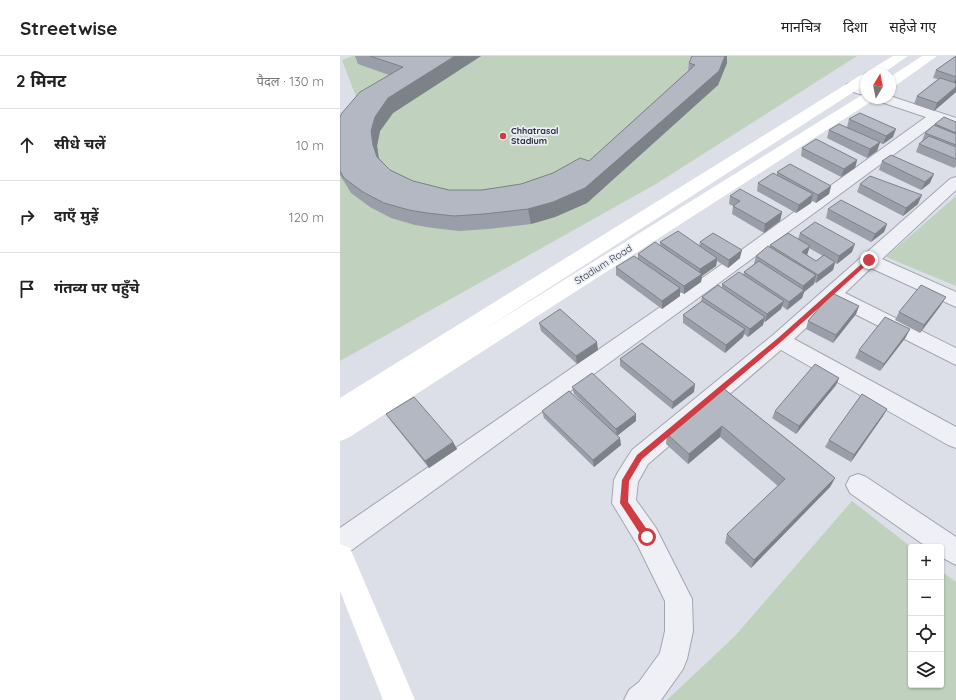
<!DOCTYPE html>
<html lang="hi">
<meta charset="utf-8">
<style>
:root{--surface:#fff;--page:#f2f2f2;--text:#222;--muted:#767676;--line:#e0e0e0}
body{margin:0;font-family:Quicksand,"Noto Sans Devanagari",sans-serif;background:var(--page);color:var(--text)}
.controls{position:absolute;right:12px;bottom:12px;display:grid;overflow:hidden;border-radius:4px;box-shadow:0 1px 3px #0004}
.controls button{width:36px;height:36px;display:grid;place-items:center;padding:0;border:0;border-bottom:1px solid var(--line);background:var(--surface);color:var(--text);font:20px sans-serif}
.compass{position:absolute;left:520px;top:12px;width:36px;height:36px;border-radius:50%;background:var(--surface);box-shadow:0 1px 3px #0004;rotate:10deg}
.stop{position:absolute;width:12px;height:12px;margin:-9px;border:3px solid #d03c44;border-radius:50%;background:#fff}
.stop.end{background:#d03c44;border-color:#fff;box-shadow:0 1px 4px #0008}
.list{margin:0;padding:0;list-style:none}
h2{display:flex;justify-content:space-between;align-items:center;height:52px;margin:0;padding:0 16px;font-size:17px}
h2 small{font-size:13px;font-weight:400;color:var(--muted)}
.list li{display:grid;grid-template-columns:26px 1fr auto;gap:12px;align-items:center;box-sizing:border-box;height:72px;padding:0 16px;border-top:1px solid var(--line)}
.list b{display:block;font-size:15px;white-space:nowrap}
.list em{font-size:13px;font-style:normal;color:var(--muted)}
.icon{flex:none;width:22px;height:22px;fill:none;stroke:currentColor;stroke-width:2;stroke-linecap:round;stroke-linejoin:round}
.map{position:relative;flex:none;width:616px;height:644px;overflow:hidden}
header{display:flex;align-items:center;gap:24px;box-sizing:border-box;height:56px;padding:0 20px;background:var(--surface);border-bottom:1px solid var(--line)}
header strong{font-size:19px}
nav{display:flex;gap:22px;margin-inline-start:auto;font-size:14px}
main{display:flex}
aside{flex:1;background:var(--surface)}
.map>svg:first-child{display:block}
</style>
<header>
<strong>Streetwise</strong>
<nav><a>मानचित्र</a><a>दिशा</a><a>सहेजे गए</a></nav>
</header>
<main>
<aside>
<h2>2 मिनट<small>पैदल · 130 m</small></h2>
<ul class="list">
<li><svg class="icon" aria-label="ahead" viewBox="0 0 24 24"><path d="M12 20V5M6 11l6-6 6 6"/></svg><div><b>सीधे चलें</b></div><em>10 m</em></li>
<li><svg class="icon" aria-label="right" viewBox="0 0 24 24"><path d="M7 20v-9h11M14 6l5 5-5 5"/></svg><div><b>दाएँ मुड़ें</b></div><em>120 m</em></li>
<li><svg class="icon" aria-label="arrive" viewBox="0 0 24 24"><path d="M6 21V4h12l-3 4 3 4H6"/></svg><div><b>गंतव्य पर पहुँचे</b></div></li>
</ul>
</aside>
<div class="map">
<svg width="616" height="644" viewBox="0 0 616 644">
<rect width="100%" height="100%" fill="#dcdfe7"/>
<g fill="#c0d1bd">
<polygon points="13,0 517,0 316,128 0,305 0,58 18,46 2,4"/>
<polygon points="616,140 616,230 546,201"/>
<polygon points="512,445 571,491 571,629 601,629 601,515 616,526 616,644 327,644 395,580"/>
</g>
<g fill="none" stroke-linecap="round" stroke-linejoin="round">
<defs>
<g id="street">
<polygon points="512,27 526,32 526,40 507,34 505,31 507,28"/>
<polygon points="550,40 616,62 616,71 598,66 383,224 9,496 0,499 0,472 371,216 586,61 538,45 536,42 550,42"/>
<polygon points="616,121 616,134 542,203 616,236 616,251 531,212 505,237 616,292 616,309 493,247 454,283 616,371 616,392 608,389 441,294 308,408 298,426 296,444 316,472 352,543 353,575 347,603 343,613 321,644 284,644 289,634 299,626 320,597 325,575 325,545 298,490 272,447 274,424 278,416 292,394 433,279 610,123"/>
<polygon points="518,418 526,421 616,481 616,509 601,501 601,491 587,491 510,437 506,429 510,421"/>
</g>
</defs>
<use href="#street" stroke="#a2a6b1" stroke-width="2"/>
<use href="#street" fill="#eff0f5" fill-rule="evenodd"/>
<g fill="#fff" fill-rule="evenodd">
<polygon points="553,0 568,0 542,18 526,18 528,15"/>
<polygon points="582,0 597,0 555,30 550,31 550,21"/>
<polygon points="526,18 526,28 142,275 522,39 526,38 526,42 534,42 532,45 8,382 0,385 0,342 521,19"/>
<polygon points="0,488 10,492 75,644 43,644 0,535"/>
</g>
</g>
<g fill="#9a9ea8" fill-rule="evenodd">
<polygon points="15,0 141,0 53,57 40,75 37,90 39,102 50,114 73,125 109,134 142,134 181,128 249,105 348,15 349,7 387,7 378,29 247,147 215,161 191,168 148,173 119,175 93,172 75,169 51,162 30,151 11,137 0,119 0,61 49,19 18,8"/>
<polygon points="616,0 616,36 594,55 574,48 577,40 598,23 593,22 596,14"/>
<polygon points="509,63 553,81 543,88 540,87 537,95 527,102 487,82 489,74 507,71"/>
<polygon points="616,66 616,110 614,112 576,96 579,88 582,85 585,77 594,69 595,68"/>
<polygon points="462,92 517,104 515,112 501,121 461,100"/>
<polygon points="542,105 590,127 581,134 539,114"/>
<polygon points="437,116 491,130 489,138 476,147 472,145 471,147 456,157 417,135 418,127 437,119"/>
<polygon points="520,128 578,148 563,160 517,136"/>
<polygon points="390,140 442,156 440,165 424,177 392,158 393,150 389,148"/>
<polygon points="488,153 547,168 544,176 531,186 486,162"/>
<path d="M460 177 512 196 497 208 495 207 493 214 476 227 474 226V228L464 236 462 242 447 254 442 250 441 253 425 266 424 265 423 269 408 281 404 278 403 281 385 297 343 267V259L361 246 362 241 382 232V228L403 219 404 216 414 208 416 200 430 191V189L458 183ZM469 192 483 200 476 205 467 199Z"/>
<polygon points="320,186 359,190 360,186 400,202 388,212 377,205 376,210 362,220 361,226 344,238 340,236 340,240 322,253 276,219 276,211 298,202 298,198 320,190"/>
<polygon points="601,249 580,277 555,264 559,256"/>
<polygon points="519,250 516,258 493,287 466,273 468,265"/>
<polygon points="199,267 258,294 237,308 201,275"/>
<polygon points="566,281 540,315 515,302 519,294"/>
<polygon points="280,303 354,336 332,353 280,310"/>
<polygon points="499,322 496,329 456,378 432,362 435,355"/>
<polygon points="232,331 296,365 277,379 281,389 254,411 204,362 202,355 254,358 234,338"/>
<polygon points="383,332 495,422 490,431 411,512 385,487 387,478 438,430 380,381 348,408 326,388 327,378"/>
<polygon points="547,353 543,360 511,406 485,391 489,384"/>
<polygon points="46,358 113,386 117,393 89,412 51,365"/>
</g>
<g fill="#7d8188">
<polygon points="115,0 141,0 53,57 40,75 37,90 39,104 37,101 33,89 31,75 35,61 48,42"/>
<polygon points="385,0 387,0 387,7 378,29 247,147 215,161 191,168 188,153"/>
<polygon points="616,22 616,27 613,29"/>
<polygon points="616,31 616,36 594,55 597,47"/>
<polygon points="556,73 553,81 543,88 546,80"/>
<polygon points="540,86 537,95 527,102 530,93"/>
<polygon points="517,104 515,112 501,121 504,113"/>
<polygon points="594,118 590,127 581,134 585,126"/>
<polygon points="491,130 489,138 476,147 478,139"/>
<polygon points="473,138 471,147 456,157 459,149"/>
<polygon points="582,139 578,148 563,160 566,152"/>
<polygon points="442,156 440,165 424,177 425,168"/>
<polygon points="547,168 544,176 531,186 535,178"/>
<polygon points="515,188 512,196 497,208 499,200"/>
<polygon points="470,190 467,199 459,204 462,196"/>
<polygon points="402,194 400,202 388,212 389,204"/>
<polygon points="377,202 376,210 362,220 361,226 344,238 344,230 359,220 360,213"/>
<polygon points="495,206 493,214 476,227 478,219"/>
<polygon points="476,219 474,228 464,236 462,242 447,254 449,246 462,236 463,230"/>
<polygon points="340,232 340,240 322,253 322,245"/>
<polygon points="606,241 601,249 580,277 584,269"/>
<polygon points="444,245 441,253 425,266 427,258"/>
<polygon points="519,250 516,258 493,287 496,279"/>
<polygon points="425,261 423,269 408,281 410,273"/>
<polygon points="405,273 403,281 385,297 386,289"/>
<polygon points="570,273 566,281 540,315 544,308"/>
<polygon points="257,286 258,294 237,308 236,300"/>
<polygon points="499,322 496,329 456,378 459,370"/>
<polygon points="355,328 354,336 332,353 333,346"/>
<polygon points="547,353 543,360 511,406 514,399"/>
<polygon points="296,358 296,365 277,380 276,373"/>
<polygon points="382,370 380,381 348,408 349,398"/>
<polygon points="280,382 281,389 254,411 253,404"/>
<polygon points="113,386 117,393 89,412 85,405"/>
<polygon points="495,422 490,431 411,512 414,504"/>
</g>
<g fill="#b3b8c3" stroke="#7d8188">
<polygon points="30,0 115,0 48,42 35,61 31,75 33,89 37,101 50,114 73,125 109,134 142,134 181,128 213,117 240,102 249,105 355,9 349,7 352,0 385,0 379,15 245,132 213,146 188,153 144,158 114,160 87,157 69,154 44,147 23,136 4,122 0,115 0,61 2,57 20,36 63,11"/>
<polygon points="616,0 616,21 596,14"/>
<polygon points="600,22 616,27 616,31 597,47 577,40"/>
<polygon points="520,57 556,73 546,80 509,63"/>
<polygon points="604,61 616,66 616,77 595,68"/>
<polygon points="499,68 540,86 530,93 489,74"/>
<polygon points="594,69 616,78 616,89 585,77"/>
<polygon points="589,80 616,91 616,103 579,88"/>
<polygon points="476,83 517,104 504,113 462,92"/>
<polygon points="551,99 594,118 585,126 542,105"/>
<polygon points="450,108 491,130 478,139 437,116"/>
<polygon points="433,117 473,138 459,149 418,127"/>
<polygon points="530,120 582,139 566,152 520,128"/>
<polygon points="400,133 442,156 425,168 393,150 400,145 390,140"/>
<polygon points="501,144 547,168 535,178 488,153"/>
<polygon points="475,166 515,188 499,200 460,177"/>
<polygon points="338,175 377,202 360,213 320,186"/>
<polygon points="373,177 402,194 389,204 360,186"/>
<polygon points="448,177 470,190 462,196 476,205 484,199 495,206 478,219 430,189"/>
<polygon points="315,186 362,218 344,230 298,198"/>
<polygon points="428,190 476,219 463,230 416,200"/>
<polygon points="294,200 340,232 322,245 276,211"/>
<polygon points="419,205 464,234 449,246 404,216"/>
<polygon points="399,216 444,245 427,258 382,228"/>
<polygon points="378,229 425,261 410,273 362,241"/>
<polygon points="581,229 606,241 584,269 559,256"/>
<polygon points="492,237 519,250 496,279 468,265"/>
<polygon points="362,245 405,273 386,289 343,259"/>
<polygon points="220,253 257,286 236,300 199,267"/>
<polygon points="545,261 570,273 544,308 519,294"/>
<polygon points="302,287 355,328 333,346 280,303"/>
<polygon points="475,308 499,322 459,370 435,355"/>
<polygon points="252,317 296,358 276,373 232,331"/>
<polygon points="383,332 495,422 414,504 387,478 445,423 382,370 349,398 327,378"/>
<polygon points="229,335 280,382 253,404 202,355"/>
<polygon points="522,338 547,353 514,399 489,384"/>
<polygon points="74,341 113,386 85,405 46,358"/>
</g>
<polygon fill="#d03c44" points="527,203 532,204 442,285 302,403 289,425 288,446 310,478 310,484 304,484 280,447 282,424 297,399 438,282"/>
<circle fill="#d03c44" stroke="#ebeef4" stroke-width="1.5" cx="163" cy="80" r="4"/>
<g text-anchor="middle" stroke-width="3.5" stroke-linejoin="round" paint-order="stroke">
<g font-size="9" font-weight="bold" fill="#262c3d" stroke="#ebeef4" text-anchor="start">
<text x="171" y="78">Chhatrasal<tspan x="171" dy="10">Stadium</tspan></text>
</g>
<g font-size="10" fill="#262c3d" stroke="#ebeef4">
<text transform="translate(263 208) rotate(-32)" y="4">Stadium Road</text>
</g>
</g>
</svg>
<div class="controls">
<button>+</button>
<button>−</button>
<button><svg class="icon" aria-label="locate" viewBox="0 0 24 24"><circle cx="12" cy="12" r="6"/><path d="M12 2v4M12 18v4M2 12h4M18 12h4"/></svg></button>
<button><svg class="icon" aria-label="layers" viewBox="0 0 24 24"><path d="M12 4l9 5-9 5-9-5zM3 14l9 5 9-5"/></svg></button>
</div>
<svg class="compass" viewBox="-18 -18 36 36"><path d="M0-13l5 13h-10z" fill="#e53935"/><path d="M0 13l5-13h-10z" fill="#767676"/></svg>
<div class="stop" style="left:307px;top:481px"></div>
<div class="stop end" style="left:529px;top:204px"></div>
</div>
</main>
